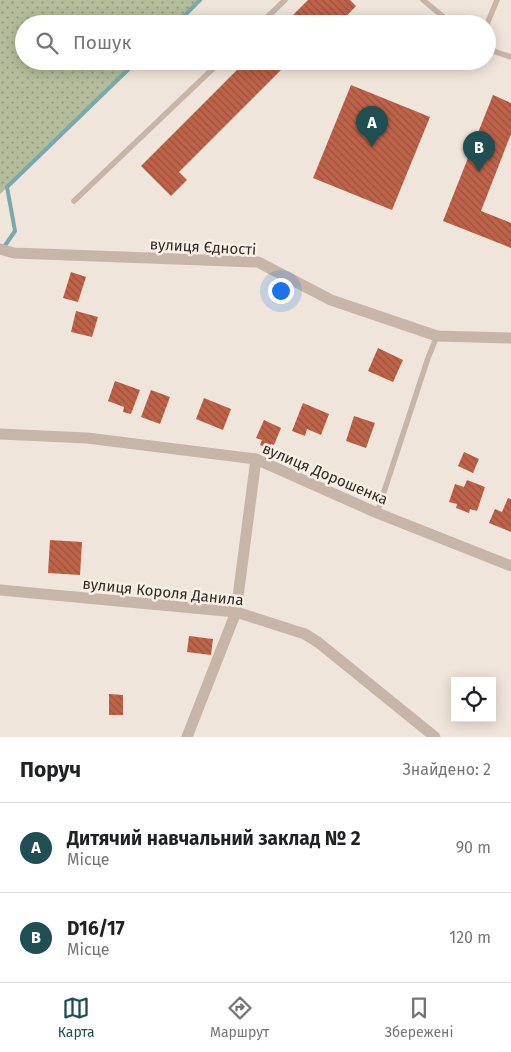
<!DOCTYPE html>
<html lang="uk">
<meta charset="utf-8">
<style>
:root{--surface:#fff;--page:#f2f2f2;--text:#202124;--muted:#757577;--line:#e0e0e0;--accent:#1f4f52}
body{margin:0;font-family:"Fira Sans",sans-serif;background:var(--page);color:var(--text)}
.controls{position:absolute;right:15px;bottom:15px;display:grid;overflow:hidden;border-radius:0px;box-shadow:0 2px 12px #0003}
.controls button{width:45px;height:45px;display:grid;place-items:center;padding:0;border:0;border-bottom:1px solid var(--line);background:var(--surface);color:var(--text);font:25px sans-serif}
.you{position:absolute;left:280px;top:290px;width:18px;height:18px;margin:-12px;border:4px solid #fff;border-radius:50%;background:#1a73e8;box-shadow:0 0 0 8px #1a73e833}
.badge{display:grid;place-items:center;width:32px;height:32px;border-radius:50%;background:var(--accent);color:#fff;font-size:16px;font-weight:700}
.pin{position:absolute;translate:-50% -41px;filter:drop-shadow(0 1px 2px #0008)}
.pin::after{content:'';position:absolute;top:26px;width:18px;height:15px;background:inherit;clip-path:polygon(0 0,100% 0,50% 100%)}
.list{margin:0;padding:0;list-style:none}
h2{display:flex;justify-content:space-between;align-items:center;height:65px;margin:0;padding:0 20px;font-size:21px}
h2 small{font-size:16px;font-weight:400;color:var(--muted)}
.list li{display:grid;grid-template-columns:32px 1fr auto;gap:15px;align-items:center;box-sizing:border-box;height:90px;padding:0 20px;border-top:1px solid var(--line)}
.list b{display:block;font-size:19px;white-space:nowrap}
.list p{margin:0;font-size:16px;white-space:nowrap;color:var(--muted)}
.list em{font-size:16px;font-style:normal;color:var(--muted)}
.icon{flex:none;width:28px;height:28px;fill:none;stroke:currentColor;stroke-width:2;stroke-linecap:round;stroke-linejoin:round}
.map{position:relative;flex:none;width:511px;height:737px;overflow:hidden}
.search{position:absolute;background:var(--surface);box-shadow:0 2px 12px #0003;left:15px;right:15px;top:15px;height:55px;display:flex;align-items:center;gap:12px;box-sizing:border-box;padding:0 18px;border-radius:28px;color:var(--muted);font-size:19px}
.sheet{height:245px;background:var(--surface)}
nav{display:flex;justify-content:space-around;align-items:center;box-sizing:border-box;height:70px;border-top:1px solid var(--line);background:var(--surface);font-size:14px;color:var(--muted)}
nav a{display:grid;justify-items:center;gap:2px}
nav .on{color:var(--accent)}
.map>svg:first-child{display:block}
</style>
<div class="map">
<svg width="511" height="737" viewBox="0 0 511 737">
<defs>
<pattern id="grass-dots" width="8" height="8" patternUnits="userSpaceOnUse" patternTransform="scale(1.25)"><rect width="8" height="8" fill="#b2bd9b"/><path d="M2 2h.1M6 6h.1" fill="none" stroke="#919a7e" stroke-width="1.8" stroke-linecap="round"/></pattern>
<pattern id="building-back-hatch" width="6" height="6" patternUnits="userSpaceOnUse" patternTransform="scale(1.25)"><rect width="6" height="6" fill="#be6349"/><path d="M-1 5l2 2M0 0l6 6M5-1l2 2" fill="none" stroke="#9b523d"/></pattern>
</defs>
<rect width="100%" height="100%" fill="#efe5da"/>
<polygon fill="url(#grass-dots)" points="0,0 200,0 176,24 24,24 24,61 137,61 0,194"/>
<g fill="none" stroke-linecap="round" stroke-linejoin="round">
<g stroke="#7ba9ab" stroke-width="4">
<polyline points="176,24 200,0"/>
<polyline points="4,247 15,231 7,187 137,61"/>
</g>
</g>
<g fill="url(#building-back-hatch)">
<polygon points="308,0 350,0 356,6 339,24 333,19 328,24 284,24"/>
<polygon points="246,61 290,61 179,172 187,180 171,196 141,166"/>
<polygon points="351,85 430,117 392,210 313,178"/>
<polygon points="493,95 511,103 511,134 481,211 511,223 511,248 443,221"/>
<polygon points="71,272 86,277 78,302 63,298"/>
<polygon points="76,311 98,317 92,337 71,332"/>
<polygon points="378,348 403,360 393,382 368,371"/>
<polygon points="115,381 140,390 131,414 123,412 124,407 108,401"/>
<polygon points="151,390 170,397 160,424 141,417"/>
<polygon points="204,398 231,409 223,430 196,419"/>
<polygon points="303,403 329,414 321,435 307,429 305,436 292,431"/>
<polygon points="354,416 375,423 366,448 346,441"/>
<polygon points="264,420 281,428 274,445 271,444 269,449 260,445 262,440 256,438"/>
<polygon points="464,452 479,459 473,473 458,466"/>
<polygon points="467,480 485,487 477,511 470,509 469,513 456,508 457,504 449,502 455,484 464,487"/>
<polygon points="508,498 511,499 511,532 489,523 495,509 502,512"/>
<polygon points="50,540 82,542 80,575 48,573"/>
<polygon points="189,636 213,639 211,655 187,652"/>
<polygon points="109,694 123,695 123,715 109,715"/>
</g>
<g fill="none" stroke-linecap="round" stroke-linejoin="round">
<g stroke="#c7b5a7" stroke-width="5.5">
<polyline points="423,0 452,24"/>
<polyline points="260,24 285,0"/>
<polyline points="487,24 497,0"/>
<polyline points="487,49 511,57"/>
<polyline points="74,201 221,61"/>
<polyline points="377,513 428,358 437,336"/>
</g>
<g stroke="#c7b5a7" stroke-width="11">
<polyline points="0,249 14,253 258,262 331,300 437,336 511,338"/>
<polyline points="0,434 87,438 256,459 377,513 511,566"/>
<polyline points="0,590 236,612 305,634 319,643 435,737"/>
<polyline points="187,737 236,612 256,459"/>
</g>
</g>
<g text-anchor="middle" stroke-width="5" stroke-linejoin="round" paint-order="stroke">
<g font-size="15" fill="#332a27" stroke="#f8efe5">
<text transform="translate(203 247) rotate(3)" y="5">вулиця Єдності</text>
<text transform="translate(325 474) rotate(23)" y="5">вулиця Дорошенка</text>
<text transform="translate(163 592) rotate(6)" y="5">вулиця Короля Данила</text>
</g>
</g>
</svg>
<div class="controls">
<button><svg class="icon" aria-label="locate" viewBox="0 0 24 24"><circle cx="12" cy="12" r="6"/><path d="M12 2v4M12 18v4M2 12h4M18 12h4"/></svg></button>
</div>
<div class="you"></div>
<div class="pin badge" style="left:372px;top:147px">A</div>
<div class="pin badge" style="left:479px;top:172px">B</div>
<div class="search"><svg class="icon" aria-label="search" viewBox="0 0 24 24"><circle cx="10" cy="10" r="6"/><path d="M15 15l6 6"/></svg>Пошук</div>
</div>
<section class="sheet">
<h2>Поруч<small>Знайдено: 2</small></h2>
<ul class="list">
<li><span class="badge">A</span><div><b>Дитячий навчальний заклад № 2</b><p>Місце</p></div><em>90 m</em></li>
<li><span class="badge">B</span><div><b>D16/17</b><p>Місце</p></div><em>120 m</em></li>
</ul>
</section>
<nav>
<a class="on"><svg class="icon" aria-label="map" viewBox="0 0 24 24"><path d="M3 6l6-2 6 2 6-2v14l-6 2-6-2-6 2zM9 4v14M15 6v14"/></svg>Карта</a>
<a><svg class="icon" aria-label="directions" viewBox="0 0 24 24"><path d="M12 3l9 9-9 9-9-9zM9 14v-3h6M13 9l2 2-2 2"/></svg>Маршрут</a>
<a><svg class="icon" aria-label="saved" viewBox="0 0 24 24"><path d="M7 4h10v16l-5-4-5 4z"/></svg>Збережені</a>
</nav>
